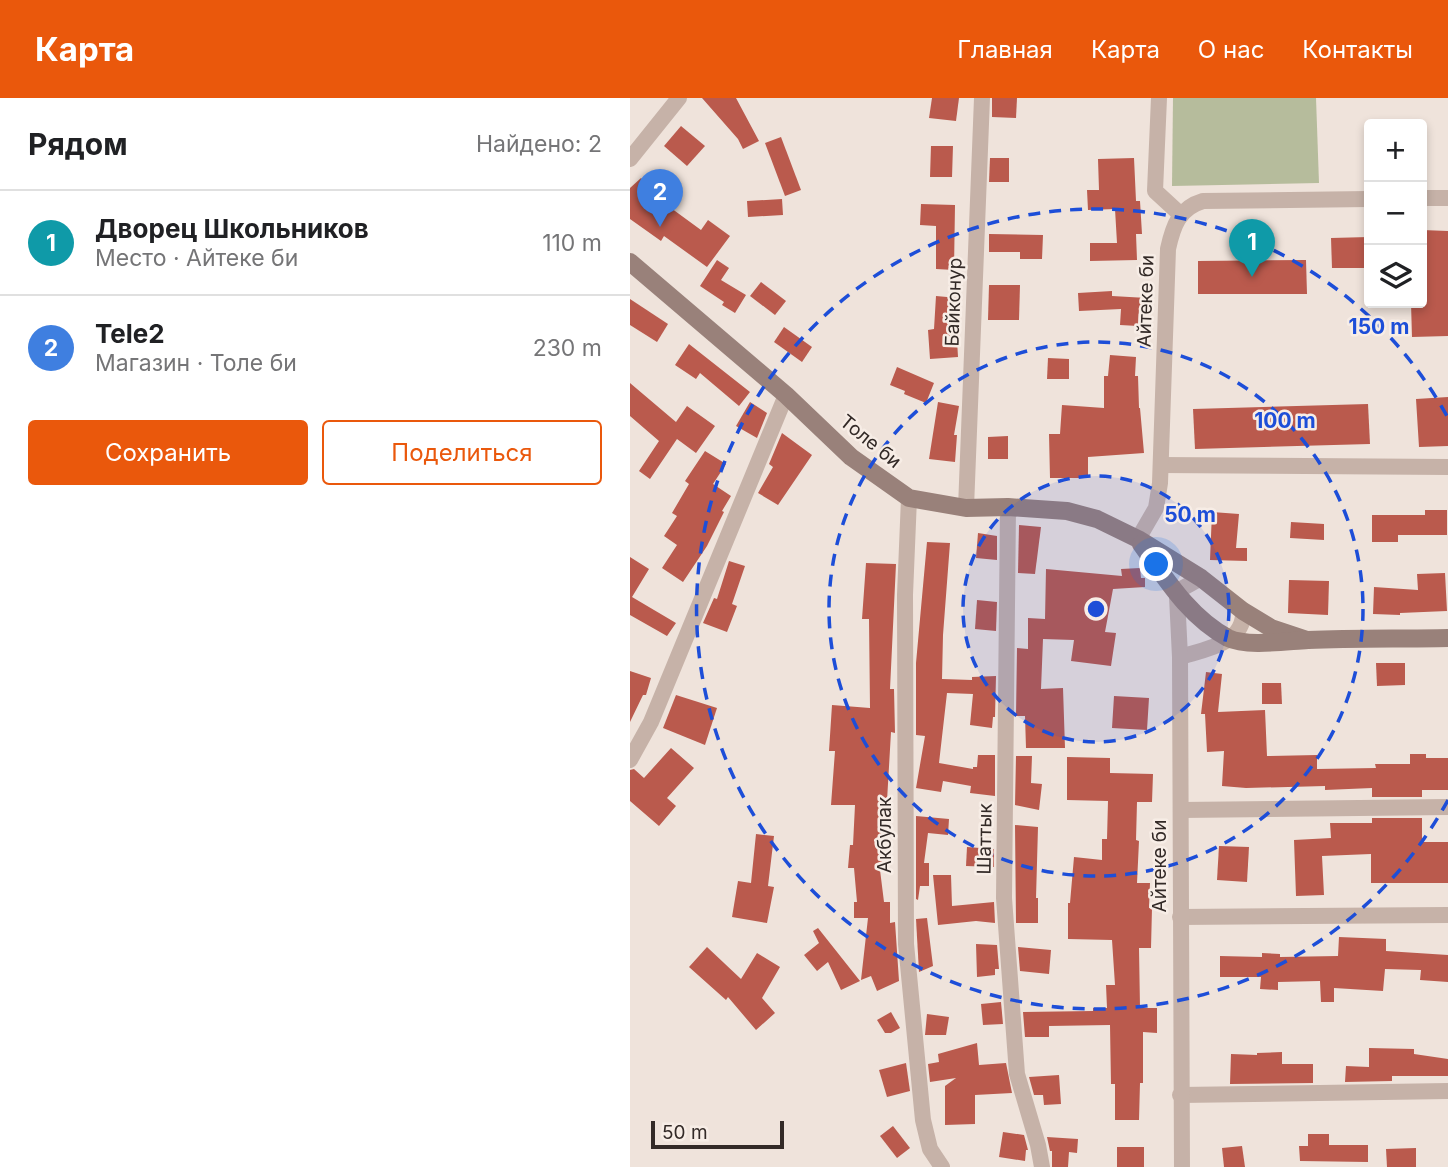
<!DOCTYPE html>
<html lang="ru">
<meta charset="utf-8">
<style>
:root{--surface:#fff;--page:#f6f6f6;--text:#202124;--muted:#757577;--line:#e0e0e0;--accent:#ea580c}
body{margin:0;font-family:Inter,sans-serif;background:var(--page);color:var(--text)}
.controls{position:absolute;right:21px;top:21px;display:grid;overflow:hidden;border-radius:7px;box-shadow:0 4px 10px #0003}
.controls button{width:63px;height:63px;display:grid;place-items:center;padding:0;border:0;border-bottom:2px solid var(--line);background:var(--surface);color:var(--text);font:35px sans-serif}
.scale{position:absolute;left:21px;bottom:18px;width:133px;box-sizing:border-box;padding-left:7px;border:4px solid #332a27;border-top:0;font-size:19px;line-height:24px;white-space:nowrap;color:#332a27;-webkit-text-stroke:5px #f7ede6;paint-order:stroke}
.you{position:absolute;left:527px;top:467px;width:24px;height:24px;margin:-18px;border:5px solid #fff;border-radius:50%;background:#1a73e8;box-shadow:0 0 0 10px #1a73e833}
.badge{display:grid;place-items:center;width:46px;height:46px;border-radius:50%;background:var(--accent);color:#fff;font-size:23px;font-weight:700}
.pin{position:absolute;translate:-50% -58px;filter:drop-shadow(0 2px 4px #0008)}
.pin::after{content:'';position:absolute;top:37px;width:24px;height:21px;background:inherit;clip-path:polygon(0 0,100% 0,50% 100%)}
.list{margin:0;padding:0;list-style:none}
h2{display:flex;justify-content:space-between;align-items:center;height:91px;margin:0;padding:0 28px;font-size:30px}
h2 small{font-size:23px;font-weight:400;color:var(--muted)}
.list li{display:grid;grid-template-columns:46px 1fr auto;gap:21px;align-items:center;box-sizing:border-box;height:105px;padding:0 28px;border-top:2px solid var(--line)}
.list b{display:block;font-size:26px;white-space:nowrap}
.list p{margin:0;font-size:23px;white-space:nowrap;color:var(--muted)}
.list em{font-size:23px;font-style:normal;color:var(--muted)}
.actions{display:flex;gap:14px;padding:21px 28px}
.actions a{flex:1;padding:16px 0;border:2px solid var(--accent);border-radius:7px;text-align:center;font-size:24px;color:var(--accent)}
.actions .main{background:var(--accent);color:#fff}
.icon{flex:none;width:38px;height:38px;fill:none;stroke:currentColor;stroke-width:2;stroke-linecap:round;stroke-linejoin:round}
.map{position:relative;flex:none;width:818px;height:1069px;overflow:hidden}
header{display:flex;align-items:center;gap:42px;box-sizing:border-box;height:98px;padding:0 35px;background:var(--accent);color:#fff}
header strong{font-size:33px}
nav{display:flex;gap:38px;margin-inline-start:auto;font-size:24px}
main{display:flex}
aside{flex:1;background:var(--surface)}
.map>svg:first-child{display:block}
</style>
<header>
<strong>Карта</strong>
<nav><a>Главная</a><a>Карта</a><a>О нас</a><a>Контакты</a></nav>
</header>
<main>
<aside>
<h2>Рядом<small>Найдено: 2</small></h2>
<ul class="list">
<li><span class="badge" style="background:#0f9aa8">1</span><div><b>Дворец Школьников</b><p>Место · Айтеке би</p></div><em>110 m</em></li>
<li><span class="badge" style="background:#3f7fe0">2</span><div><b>Tele2</b><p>Магазин · Толе би</p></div><em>230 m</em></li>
</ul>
<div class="actions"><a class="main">Сохранить</a><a>Поделиться</a></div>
</aside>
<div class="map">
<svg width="818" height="1069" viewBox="0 0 818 1069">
<rect width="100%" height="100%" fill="#efe3db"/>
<polygon fill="#b6bc9c" points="543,0 686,0 689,85 542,88"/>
<g fill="#ba5a4d">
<polygon points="72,0 106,0 129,43 113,51 108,41"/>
<polygon points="302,0 329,0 326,23 299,20"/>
<polygon points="362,0 387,0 386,20 362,19"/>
<polygon points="51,28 75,48 57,68 34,48"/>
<polygon points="151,39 171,92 155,98 135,45"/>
<polygon points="301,48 323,48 322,79 300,79"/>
<polygon points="360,60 379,60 379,84 359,84"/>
<polygon points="504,60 506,103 510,103 512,136 506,136 507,162 460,163 460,145 487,145 485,111 458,112 457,92 469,92 468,61"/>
<polygon points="11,80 22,91 19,94 71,132 78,122 100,138 77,169 34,138 31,143 0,121 0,90"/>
<polygon points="152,101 153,117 118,119 117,103"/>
<polygon points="291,106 325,107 324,172 306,171 306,128 290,127"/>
<polygon points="792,132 818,133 818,238 782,239 781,205 792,205"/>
<polygon points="359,136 413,137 412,161 390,161 390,154 359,154"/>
<polygon points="739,139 739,170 702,170 701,140"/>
<polygon points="87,162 99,170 91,182 116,197 105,215 92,207 94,204 70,188"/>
<polygon points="676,162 677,196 568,196 568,163"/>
<polygon points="131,184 156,203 145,217 120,198"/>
<polygon points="359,187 390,187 389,222 358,222"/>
<polygon points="482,193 482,198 517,200 517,209 509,210 508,228 490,227 491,211 449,213 448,195"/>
<polygon points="306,198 328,200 326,225 328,259 300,261 298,232 304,231"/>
<polygon points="0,201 38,226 27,244 0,227"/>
<polygon points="154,229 182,249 172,264 144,244"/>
<polygon points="59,246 120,294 109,308 70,275 66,281 45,267"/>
<polygon points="480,257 506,259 505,278 508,278 509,310 510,310 514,355 458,359 458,380 420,380 419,336 430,336 432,307 474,310 474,278 478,278"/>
<polygon points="418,260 439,261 439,281 417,281"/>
<polygon points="267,269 304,285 296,305 274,296 275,293 260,287"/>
<polygon points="0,285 46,324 57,308 85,328 66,355 47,341 20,381 9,373 29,343 0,318"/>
<polygon points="818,299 818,348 789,349 786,301"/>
<polygon points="120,304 137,315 127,340 106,328"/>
<polygon points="308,304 329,308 324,337 327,337 325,364 299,361"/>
<polygon points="738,306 740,346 565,351 563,311"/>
<polygon points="152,335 182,357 148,407 128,395 143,369 139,366"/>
<polygon points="378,338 378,361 358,361 358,339"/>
<polygon points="75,353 96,366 83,386 101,398 92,413 94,414 77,448 53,484 32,470 47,447 34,438 47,418 42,415 59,386 55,383"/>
<polygon points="795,412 817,412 817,437 768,437 768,444 742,444 742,417 795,417"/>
<polygon points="582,414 609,416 606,450 617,450 617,463 580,462"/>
<polygon points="661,424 694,426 694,442 660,440"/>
<polygon points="389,427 411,429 405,476 388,475"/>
<polygon points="348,435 367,438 367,462 346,460"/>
<polygon points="297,444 320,445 313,537 312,581 342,582 342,579 366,578 365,619 363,619 362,630 340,627 343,596 317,595 309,665 343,671 343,669 347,669 348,657 365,657 365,698 340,695 341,688 313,683 311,694 286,690 295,638 286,637 286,565"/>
<polygon points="0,459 19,471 2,499 46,525 37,538 0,517"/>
<polygon points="99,463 115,468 102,506 107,508 97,534 73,525 84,500 87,501"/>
<polygon points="236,465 266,466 260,591 264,591 265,635 261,634 253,772 250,772 254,804 260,804 260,825 265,824 269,883 247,893 241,878 231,882 238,820 224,820 224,804 227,804 224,770 218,770 220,747 223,747 225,707 201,707 205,653 199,653 202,607 240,610 239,521 232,521"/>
<polygon points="510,470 511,480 515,480 515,489 483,491 475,534 486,535 481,568 441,563 444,542 413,541 411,591 433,590 435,650 396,650 395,618 386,618 387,550 398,551 398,520 415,521 416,471 492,478 491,471"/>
<polygon points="815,475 817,513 770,515 770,517 743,516 744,489 788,492 787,476"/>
<polygon points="659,482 699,483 698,517 658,515"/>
<polygon points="347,502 367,504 366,533 345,531"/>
<polygon points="746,565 775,565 775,587 747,588"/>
<polygon points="0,573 21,580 16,597 13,597 0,624"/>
<polygon points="576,574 592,576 588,614 635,612 637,658 687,657 687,671 746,670 745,666 780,666 780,656 796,656 796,660 818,660 818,692 792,692 792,699 742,699 742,690 695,692 695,688 616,690 592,688 594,653 577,654 575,616 571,616"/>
<polygon points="632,585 651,585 652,606 632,606"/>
<polygon points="46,597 87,610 75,647 33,630"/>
<polygon points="484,598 519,600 517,632 482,630"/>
<polygon points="41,650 64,670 37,700 46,708 29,728 0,703 0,672 4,671 14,680"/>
<polygon points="386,658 402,658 401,685 412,686 409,712 385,707"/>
<polygon points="437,659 480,660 480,675 523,676 522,704 507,704 506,742 509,743 507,785 520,785 519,810 522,810 521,850 509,850 510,910 527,910 527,935 513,934 513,985 510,985 509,1022 485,1022 485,986 481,986 480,927 419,928 419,939 395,939 393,914 463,913 463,910 477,910 476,887 485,887 482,842 438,841 438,805 440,805 444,759 472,762 472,741 477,741 478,703 437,702"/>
<polygon points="286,718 319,721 318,737 298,735 294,765 299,765 299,788 290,788 288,802 286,801"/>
<polygon points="742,720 792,720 792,744 818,744 818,785 741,785 741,756 692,758 694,797 666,798 664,742 701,740 700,725 742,725"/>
<polygon points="385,727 408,729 406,800 408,800 408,825 386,825"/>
<polygon points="126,736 144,738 138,788 144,789 137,825 102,819 108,783 121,785"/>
<polygon points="589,748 619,749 617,784 587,782"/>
<polygon points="337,749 364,751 364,769 336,768"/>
<polygon points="303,777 321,777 322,808 364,804 365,825 346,823 308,827"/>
<polygon points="297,820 303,868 289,874 286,821"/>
<polygon points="188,830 230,883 211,892 198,864 187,873 174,857 189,845 183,833"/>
<polygon points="709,839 756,841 756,853 818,857 818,884 790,882 791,872 755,871 753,893 704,890 704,904 691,904 690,883 648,884 648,892 630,891 631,879 590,879 590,858 632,859 632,855 650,856 650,859 708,858"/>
<polygon points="346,846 367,847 369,871 365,871 365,877 347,879"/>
<polygon points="77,849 111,881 127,855 150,869 132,900 145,915 126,932 98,899 96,902 59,869"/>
<polygon points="388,849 421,852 419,876 390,873"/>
<polygon points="371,904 373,926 353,927 351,906"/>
<polygon points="261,914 270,930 261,935 255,935 247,922"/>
<polygon points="297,916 319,919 316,937 295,937"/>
<polygon points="347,945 349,967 376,965 382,995 345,997 345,1026 315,1027 315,988 326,980 300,984 298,966 309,964 308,956"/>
<polygon points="739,950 784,951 784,956 818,961 818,978 762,978 762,983 715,984 716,968 739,969"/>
<polygon points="652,954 652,966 683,966 683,985 600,986 601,956 627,957 627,955"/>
<polygon points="276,965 280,993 257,999 249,972"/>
<polygon points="429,977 431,1006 414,1007 413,997 404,997 399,979"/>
<polygon points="263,1028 280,1050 267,1060 250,1038"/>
<polygon points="373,1034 394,1037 398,1052 396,1052 395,1063 369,1059"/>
<polygon points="678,1036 699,1036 699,1047 738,1047 738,1064 670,1063 669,1048 678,1048"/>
<polygon points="417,1039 448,1041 447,1055 439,1054 438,1069 422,1069 422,1053 420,1053"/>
<polygon points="612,1048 615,1069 594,1069 592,1050"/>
<rect x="487" y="1049" width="27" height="20"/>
<polygon points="786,1050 786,1069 757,1069 756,1051"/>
</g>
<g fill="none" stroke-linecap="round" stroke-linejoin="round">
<g stroke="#c6b2a8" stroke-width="16">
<polyline points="529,0 525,93 550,116"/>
<polyline points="0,61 49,0"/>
<polyline points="792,100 818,100"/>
<polyline points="531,367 818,369"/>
<polyline points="279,400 275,497 276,846 293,1022 300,1051 312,1069"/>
<polyline points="378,409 374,800 387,976 408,1047 412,1069"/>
<polyline points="336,410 352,0"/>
<path d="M508 441 526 410 530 385 538 151C543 128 549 110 573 103L739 101"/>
<path d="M550 559C575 551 615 546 613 513"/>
<polyline points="0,662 21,624 156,297"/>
<polyline points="551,712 818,709"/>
<polyline points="550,819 818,817"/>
<polyline points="550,997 818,993"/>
<polyline points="552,1069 550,559 547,498 553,490 571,480"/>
</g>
<g stroke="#99817a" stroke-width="18">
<polyline points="0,164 156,297 221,359 279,400 336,410 378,409 437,413 467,421 508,441 571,480 613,513 641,530 677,542"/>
<path d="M511 446C536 481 559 519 598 540 616 549 657 543 678 542 725 540 771 541 818 540"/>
</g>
</g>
<circle cx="466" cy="511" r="133" fill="#1d4ed8" fill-opacity=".12"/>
<g fill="none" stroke="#1d4ed8" stroke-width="3.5" stroke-dasharray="12 9">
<circle cx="466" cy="511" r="133"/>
<circle cx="466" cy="511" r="267"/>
<path d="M818 702A400 400 0 1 1 818 320"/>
</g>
<g text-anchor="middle" stroke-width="5" stroke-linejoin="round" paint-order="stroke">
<g font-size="19" fill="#332a27" stroke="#f7ede6">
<text transform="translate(515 203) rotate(-88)" y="7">Айтеке би</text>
<text transform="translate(323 204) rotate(-88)" y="7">Байконур</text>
<text transform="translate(241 343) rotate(39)" y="7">Толе би</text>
<text transform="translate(254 737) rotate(-90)" y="7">Акбулак</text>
<text transform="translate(354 741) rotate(-89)" y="7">Шаттык</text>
<text transform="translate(529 768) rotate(-90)" y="7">Айтеке би</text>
</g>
</g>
<circle cx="466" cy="511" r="10" fill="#1d4ed8" stroke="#f7ede6" stroke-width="3.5"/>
<g font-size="21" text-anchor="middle" font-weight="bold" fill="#1d4ed8" stroke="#f7ede6" stroke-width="5" stroke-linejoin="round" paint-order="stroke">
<text x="749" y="236">150 m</text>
<text x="655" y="330">100 m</text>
<text x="560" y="424">50 m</text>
</g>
</svg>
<div class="controls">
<button>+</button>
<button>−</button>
<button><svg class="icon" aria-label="layers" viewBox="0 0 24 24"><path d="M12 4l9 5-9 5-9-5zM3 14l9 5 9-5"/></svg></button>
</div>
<div class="scale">50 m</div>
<div class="you"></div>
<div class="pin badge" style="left:622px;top:179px;background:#0f9aa8">1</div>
<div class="pin badge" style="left:30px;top:129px;background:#3f7fe0">2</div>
</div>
</main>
